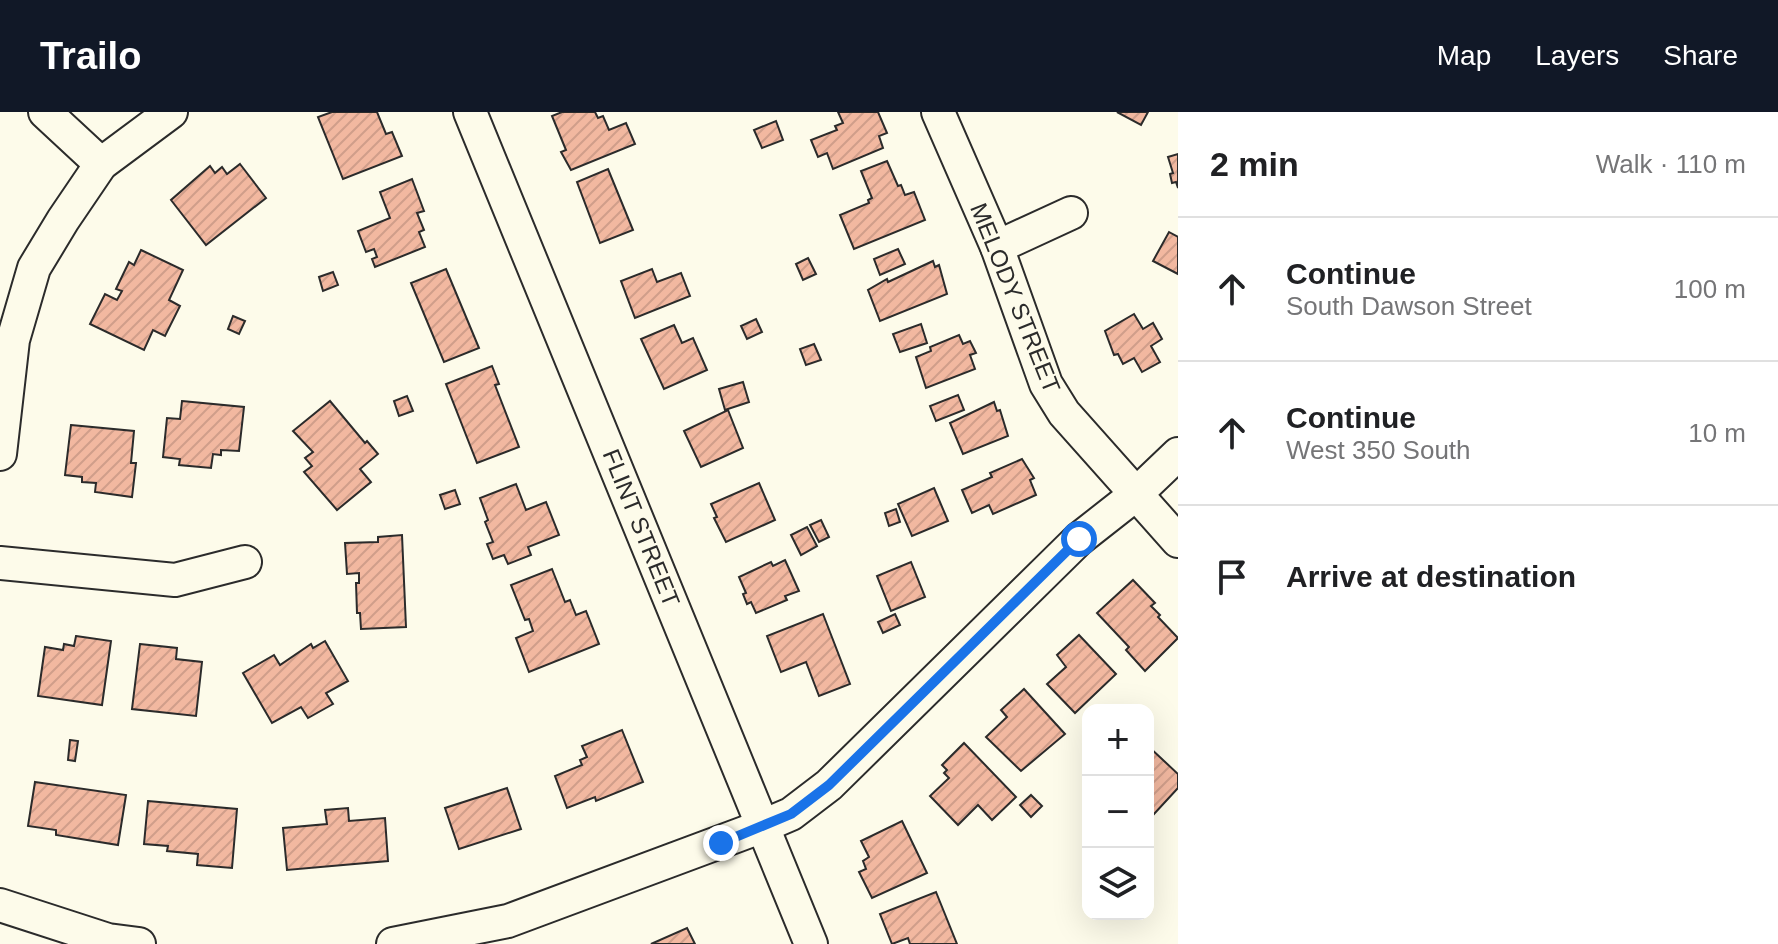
<!DOCTYPE html>
<meta charset="utf-8">
<style>
:root{--surface:#fff;--page:#f2f2f2;--text:#202124;--muted:#757577;--line:#e0e0e0;--accent:#111827}
body{margin:0;font-family:Helvetica,sans-serif;background:var(--page);color:var(--text)}
.controls{position:absolute;right:24px;bottom:24px;display:grid;overflow:hidden;border-radius:16px;box-shadow:0 8px 32px #0002}
.controls button{width:72px;height:72px;display:grid;place-items:center;padding:0;border:0;border-bottom:2px solid var(--line);background:var(--surface);color:var(--text);font:40px sans-serif}
.stop{position:absolute;width:24px;height:24px;margin:-18px;border:6px solid #1a73e8;border-radius:50%;background:#fff}
.stop.end{background:#1a73e8;border-color:#fff;box-shadow:0 2px 8px #0008}
.list{margin:0;padding:0;list-style:none}
h2{display:flex;justify-content:space-between;align-items:center;height:104px;margin:0;padding:0 32px;font-size:34px}
h2 small{font-size:26px;font-weight:400;color:var(--muted)}
.list li{display:grid;grid-template-columns:52px 1fr auto;gap:24px;align-items:center;box-sizing:border-box;height:144px;padding:0 32px;border-top:2px solid var(--line)}
.list b{display:block;font-size:30px;white-space:nowrap}
.list p{margin:0;font-size:26px;white-space:nowrap;color:var(--muted)}
.list em{font-size:26px;font-style:normal;color:var(--muted)}
.icon{flex:none;width:44px;height:44px;fill:none;stroke:currentColor;stroke-width:2;stroke-linecap:round;stroke-linejoin:round}
.map{position:relative;flex:none;width:1178px;height:832px;overflow:hidden}
header{display:flex;align-items:center;gap:48px;box-sizing:border-box;height:112px;padding:0 40px;background:var(--accent);color:#fff}
header strong{font-size:38px}
nav{display:flex;gap:44px;margin-inline-start:auto;font-size:28px}
main{display:flex}
aside{flex:1;background:var(--surface)}
.map>svg:first-child{display:block}
</style>
<header>
<strong>Trailo</strong>
<nav><a>Map</a><a>Layers</a><a>Share</a></nav>
</header>
<main>
<div class="map">
<svg width="1178" height="832" viewBox="0 0 1178 832">
<defs>
<pattern id="building-hatch" width="6" height="6" patternUnits="userSpaceOnUse" patternTransform="scale(2)"><rect width="6" height="6" fill="#f2b8a0"/><path d="M-1 1l2-2M0 6l6-6M5 7l2-2" fill="none" stroke="#d09e8a"/></pattern>
</defs>
<rect width="100%" height="100%" fill="#fdfbea"/>
<g fill="url(#building-hatch)" stroke="#2b2b2b" stroke-width="2">
<polygon points="332,0 377,0 386,22 392,20 402,44 343,67 318,5"/>
<polygon points="562,0 595,0 598,6 603,4 609,18 626,11 635,32 571,58 561,40 566,38 552,4"/>
<polygon points="838,0 878,0 887,21 879,24 883,36 833,57 827,41 818,45 811,28 837,18 835,14 843,11"/>
<polygon points="1117,0 1148,0 1141,13"/>
<polygon points="776,9 783,28 762,36 754,18"/>
<polygon points="1178,42 1178,76 1176,70 1172,71 1170,62 1173,61 1168,45"/>
<polygon points="887,49 898,74 901,73 905,83 914,80 925,108 854,137 840,103 869,91 868,88 872,86 861,59"/>
<polygon points="240,52 266,86 206,133 171,88 210,54 215,61 222,55 227,62"/>
<polygon points="608,57 633,118 600,131 577,70"/>
<polygon points="412,67 424,99 417,101 424,118 419,120 425,135 375,155 372,147 377,145 374,137 366,140 358,119 390,106 380,80"/>
<polygon points="1169,120 1178,125 1178,162 1153,149"/>
<polygon points="898,137 905,152 880,163 874,147"/>
<polygon points="141,138 183,158 169,188 180,194 165,224 153,218 144,238 90,212 105,182 117,188 122,179 116,177 129,150 134,153"/>
<polygon points="808,146 816,162 803,168 796,152"/>
<polygon points="933,149 935,155 939,153 947,182 880,209 868,178 887,167 888,170"/>
<polygon points="446,157 479,236 444,250 411,171"/>
<polygon points="652,157 657,170 681,161 690,184 635,206 621,169"/>
<polygon points="333,160 338,173 323,179 319,165"/>
<polygon points="1134,202 1143,217 1153,211 1162,227 1151,234 1160,250 1142,260 1134,246 1123,252 1118,242 1114,243 1105,219"/>
<polygon points="233,204 245,209 239,222 228,217"/>
<polygon points="756,207 762,220 747,227 741,214"/>
<polygon points="921,212 927,231 900,240 893,222"/>
<polygon points="674,213 682,231 693,226 707,258 664,277 641,227"/>
<polygon points="959,223 963,232 970,229 976,241 970,243 975,257 926,276 916,245 931,239 930,235"/>
<polygon points="814,232 821,248 806,253 800,237"/>
<polygon points="492,254 499,272 495,273 519,335 477,351 446,272"/>
<polygon points="743,270 749,290 725,298 719,277"/>
<polygon points="958,283 964,298 936,309 930,294"/>
<polygon points="407,284 413,299 399,304 394,289"/>
<polygon points="182,289 244,295 239,339 221,338 221,343 213,342 211,356 179,353 180,347 163,345 167,306 180,307"/>
<polygon points="330,289 365,331 367,329 378,342 360,357 371,370 337,398 304,360 312,354 305,346 313,340 293,319"/>
<polygon points="994,290 997,299 1000,298 1008,324 963,342 950,311"/>
<polygon points="728,298 743,336 701,355 684,319"/>
<polygon points="71,313 134,319 131,351 136,351 132,385 95,380 96,371 82,370 82,365 65,363"/>
<polygon points="1022,347 1034,366 1030,368 1036,383 993,402 989,393 972,401 962,378 992,365 990,361"/>
<polygon points="759,371 775,408 726,430 714,406 717,405 711,392"/>
<polygon points="516,372 526,398 546,390 559,423 528,435 531,443 508,452 504,443 493,447 487,432 493,430 485,410 488,408 480,386"/>
<polygon points="934,376 948,409 912,424 898,392"/>
<polygon points="455,378 460,392 445,397 440,383"/>
<polygon points="896,397 900,410 889,414 885,401"/>
<polygon points="821,408 829,425 819,430 810,413"/>
<polygon points="807,415 817,434 801,443 791,423"/>
<polygon points="402,423 406,515 361,517 360,501 357,501 356,471 359,471 359,461 347,462 345,431 378,430 378,425"/>
<polygon points="785,448 799,479 785,484 787,488 756,501 751,490 747,492 743,482 746,481 739,465 771,450 773,454"/>
<polygon points="911,450 925,485 891,499 877,464"/>
<polygon points="552,457 565,490 570,488 576,503 586,499 599,532 529,560 516,526 533,519 529,507 525,508 511,473"/>
<polygon points="1133,468 1155,491 1151,494 1160,503 1158,505 1178,526 1145,559 1126,538 1129,535 1097,501"/>
<polygon points="823,502 850,572 819,584 806,550 781,560 767,524"/>
<polygon points="895,502 900,513 883,521 878,510"/>
<polygon points="1079,523 1116,562 1075,601 1047,572 1066,555 1057,543"/>
<polygon points="76,524 111,529 102,593 38,584 45,535 63,538 64,532 74,534"/>
<polygon points="325,529 348,569 326,581 333,592 308,606 301,595 272,611 243,561 274,543 280,553 311,532 313,536"/>
<polygon points="140,532 177,536 176,547 202,550 196,604 132,597"/>
<polygon points="1024,577 1065,622 1021,659 986,625 1007,605 1001,598"/>
<polygon points="622,618 643,670 596,689 595,685 567,696 555,664 582,653 580,648 587,645 582,634"/>
<polygon points="70,628 78,629 75,649 68,648"/>
<polygon points="964,631 1016,685 992,708 978,693 958,713 930,684 949,666 944,661 947,658 942,653"/>
<polygon points="1148,634 1178,662 1178,676 1154,702 1148,696"/>
<polygon points="35,670 126,683 118,733 56,723 56,718 28,714"/>
<polygon points="507,676 521,717 459,737 445,696"/>
<polygon points="1031,683 1042,694 1031,705 1020,693"/>
<polygon points="148,689 237,697 232,756 197,753 198,742 167,739 168,734 144,732"/>
<polygon points="348,696 349,709 385,706 388,749 287,758 283,716 327,712 325,698"/>
<polygon points="902,709 927,761 872,786 859,760 866,757 863,749 869,745 861,729"/>
<polygon points="936,780 957,832 910,832 908,826 892,832 880,802"/>
<polygon points="687,816 695,832 651,832"/>
</g>
<g fill="none" stroke-linecap="round" stroke-linejoin="round">
<defs>
<g id="minor">
<polyline points="45,0 101,52"/>
<polyline points="470,0 811,832"/>
<polyline points="938,0 997,135 1046,272 1064,301 1178,429"/>
<polyline points="997,135 1071,101"/>
<polyline points="0,342 13,228 34,156 63,108 101,52 171,0"/>
<polyline points="0,451 175,468 245,450"/>
<polyline points="0,793 108,828 139,832"/>
<polyline points="393,832 508,809 763,714 791,702 829,673 1079,427 1135,383 1178,342"/>
</g>
</defs>
<use href="#minor" stroke="#2b2b2b" stroke-width="36"/>
<use href="#minor" stroke="#fdfbea" stroke-width="32"/>
</g>
<g fill="none" stroke-linecap="round" stroke-linejoin="round">
<polyline stroke="#1a73e8" stroke-width="10" points="721,731 791,702 829,673 1079,427"/>
</g>
<g text-anchor="middle" stroke-width="6" stroke-linejoin="round" paint-order="stroke">
<g font-size="24" fill="#2b2b2b" stroke="#fdfbea">
<text transform="translate(1015 186) rotate(68)" y="8">MELODY STREET</text>
<text transform="translate(641 416) rotate(68)" y="8">FLINT STREET</text>
</g>
</g>
</svg>
<div class="controls">
<button>+</button>
<button>−</button>
<button><svg class="icon" aria-label="layers" viewBox="0 0 24 24"><path d="M12 4l9 5-9 5-9-5zM3 14l9 5 9-5"/></svg></button>
</div>
<div class="stop" style="left:1079px;top:427px"></div>
<div class="stop end" style="left:721px;top:731px"></div>
</div>
<aside>
<h2>2 min<small>Walk · 110 m</small></h2>
<ul class="list">
<li><svg class="icon" aria-label="ahead" viewBox="0 0 24 24"><path d="M12 20V5M6 11l6-6 6 6"/></svg><div><b>Continue</b><p>South Dawson Street</p></div><em>100 m</em></li>
<li><svg class="icon" aria-label="ahead" viewBox="0 0 24 24"><path d="M12 20V5M6 11l6-6 6 6"/></svg><div><b>Continue</b><p>West 350 South</p></div><em>10 m</em></li>
<li><svg class="icon" aria-label="arrive" viewBox="0 0 24 24"><path d="M6 21V4h12l-3 4 3 4H6"/></svg><div><b>Arrive at destination</b></div></li>
</ul>
</aside>
</main>
